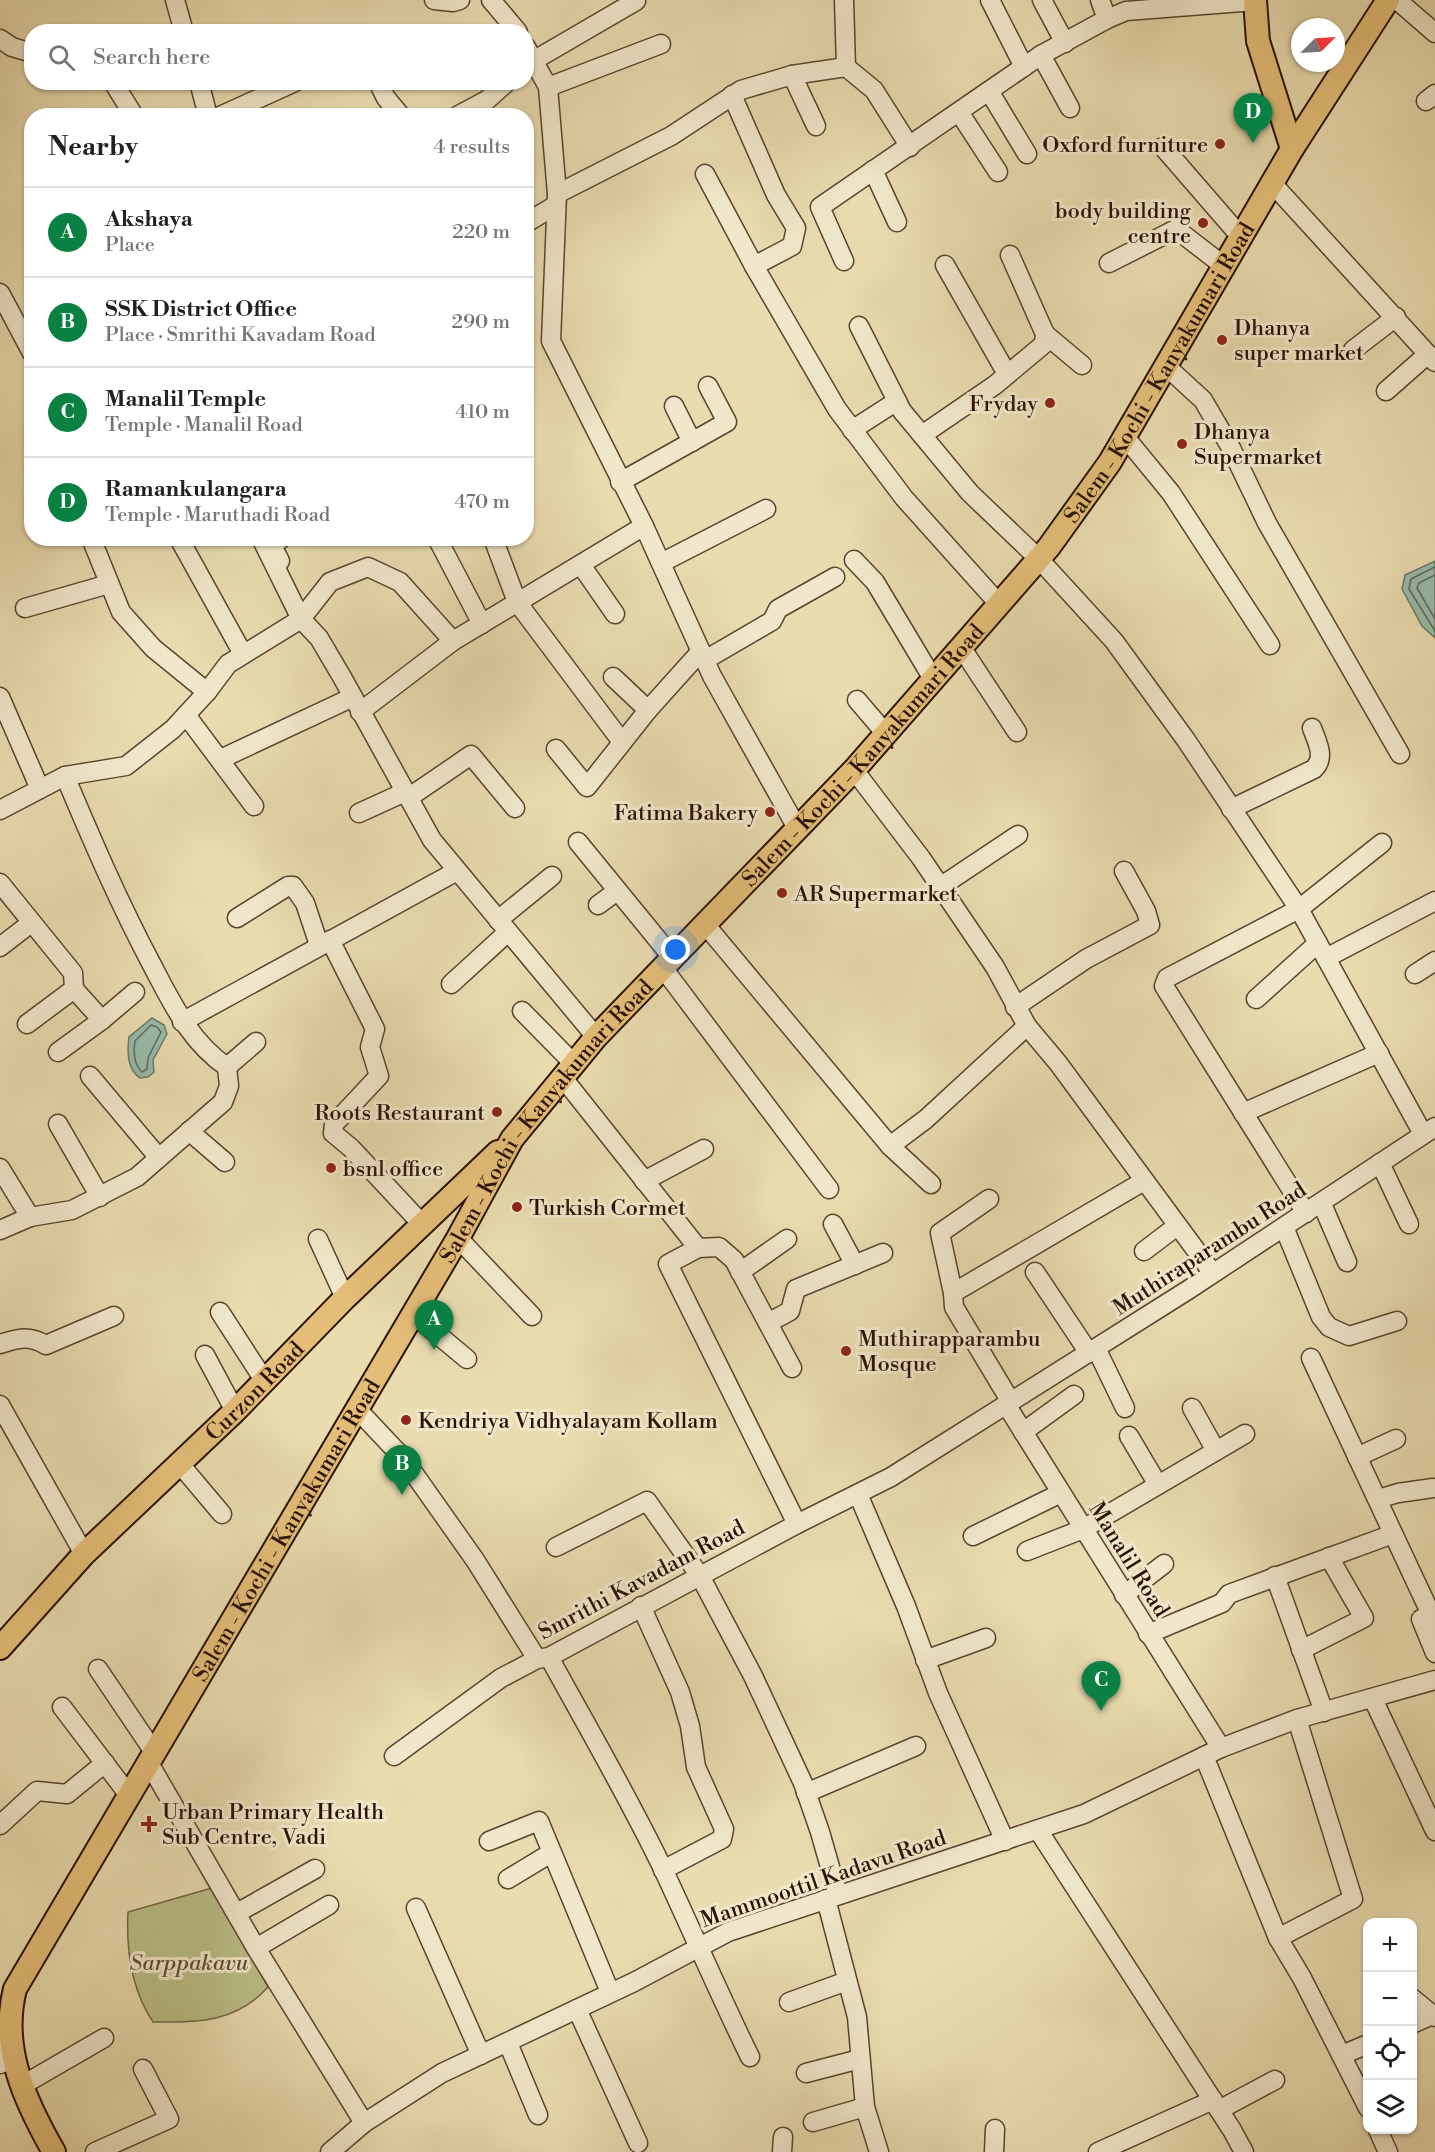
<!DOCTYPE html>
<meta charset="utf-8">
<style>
:root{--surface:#fff;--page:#f2f2f2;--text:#202124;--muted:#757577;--line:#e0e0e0;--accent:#0b8043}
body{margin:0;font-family:"Libre Bodoni",serif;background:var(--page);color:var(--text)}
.controls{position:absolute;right:18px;bottom:18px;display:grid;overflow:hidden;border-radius:12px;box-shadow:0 2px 4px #0004}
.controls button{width:54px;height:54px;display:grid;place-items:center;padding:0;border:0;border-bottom:2px solid var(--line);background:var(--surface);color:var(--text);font:30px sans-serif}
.compass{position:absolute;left:1291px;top:18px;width:54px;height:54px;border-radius:50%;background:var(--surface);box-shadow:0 2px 4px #0004;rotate:66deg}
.you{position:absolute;left:676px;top:950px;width:21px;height:21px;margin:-15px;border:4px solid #fff;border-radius:50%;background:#1a73e8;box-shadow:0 0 0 9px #1a73e833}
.badge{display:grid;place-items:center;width:39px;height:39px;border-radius:50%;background:var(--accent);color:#fff;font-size:20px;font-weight:700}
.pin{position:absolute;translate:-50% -50px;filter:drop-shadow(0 2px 3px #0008)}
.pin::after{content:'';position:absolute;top:32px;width:21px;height:18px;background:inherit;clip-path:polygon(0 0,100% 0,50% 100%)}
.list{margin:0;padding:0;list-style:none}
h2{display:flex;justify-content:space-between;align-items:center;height:78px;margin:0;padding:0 24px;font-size:26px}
h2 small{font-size:20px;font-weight:400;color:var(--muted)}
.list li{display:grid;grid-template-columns:39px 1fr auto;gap:18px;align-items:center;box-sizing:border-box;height:90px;padding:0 24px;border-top:2px solid var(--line)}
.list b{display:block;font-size:22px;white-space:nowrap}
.list p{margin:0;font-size:20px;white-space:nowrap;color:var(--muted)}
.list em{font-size:20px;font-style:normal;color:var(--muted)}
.icon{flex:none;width:33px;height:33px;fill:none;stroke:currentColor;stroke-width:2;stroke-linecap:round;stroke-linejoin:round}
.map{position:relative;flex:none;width:1435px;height:2152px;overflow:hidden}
.search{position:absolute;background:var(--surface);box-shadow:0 2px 4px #0004;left:24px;top:24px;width:510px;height:66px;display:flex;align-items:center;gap:15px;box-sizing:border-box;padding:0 21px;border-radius:24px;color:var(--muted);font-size:22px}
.panel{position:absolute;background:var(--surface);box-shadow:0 2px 4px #0004;left:24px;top:108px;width:510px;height:438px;border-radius:24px}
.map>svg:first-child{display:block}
</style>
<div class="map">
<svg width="1435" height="2152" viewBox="0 0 1435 2152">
<rect width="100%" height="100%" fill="#e9dcaf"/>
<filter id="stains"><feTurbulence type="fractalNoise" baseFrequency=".00333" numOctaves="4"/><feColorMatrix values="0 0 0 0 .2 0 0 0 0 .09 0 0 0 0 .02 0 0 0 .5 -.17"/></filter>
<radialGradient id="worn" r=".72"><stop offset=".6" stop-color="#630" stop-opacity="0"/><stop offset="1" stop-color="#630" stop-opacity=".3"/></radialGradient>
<path fill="#bbbf87" stroke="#726846" stroke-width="1.5" d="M212 1888 268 1987C236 2023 198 2022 153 2022 131 1989 126 1951 128 1912Z"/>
<g fill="#97bcab" stroke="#6b7869" stroke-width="1.5">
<polygon points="1435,561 1435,638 1422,626 1402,589 1405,575"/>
<path d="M152 1018 164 1025 167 1034 153 1060 154 1072 148 1077 140 1078C127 1069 127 1051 129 1037Z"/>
</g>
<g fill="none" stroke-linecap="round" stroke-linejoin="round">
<g stroke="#606758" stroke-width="1.5">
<polyline points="1435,567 1411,579 1409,589 1435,631"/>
<polyline points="1435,575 1419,583 1417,588 1435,619"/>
<path d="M151 1025 157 1027 161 1032 148 1058 147 1069 142 1072C134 1065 133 1051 135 1041Z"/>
</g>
<defs>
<g id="minor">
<polyline points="175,0 184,32"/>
<polyline points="434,0 453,2 460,0"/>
<polyline points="491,0 518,32"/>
<polyline points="844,0 846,67"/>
<polyline points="990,0 1024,67"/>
<polyline points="1042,0 1065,43"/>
<polyline points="1100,0 1107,19"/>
<polyline points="1397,0 1435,33"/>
<polyline points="0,39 12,47 32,53"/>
<polyline points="526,47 548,87 557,194 551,341 644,526 712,676 797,828"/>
<polyline points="1041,55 1070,108"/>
<polyline points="526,65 636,1"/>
<polyline points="792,75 816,126"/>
<polyline points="113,82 134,116"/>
<polyline points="199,82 208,116"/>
<polyline points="378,82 386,98 401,116"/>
<polyline points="548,87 661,44"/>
<polyline points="989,91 1027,154"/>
<polyline points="732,95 776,195 796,228 792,246 754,266"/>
<polyline points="1426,101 1435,94"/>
<polyline points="959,112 998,172"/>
<polyline points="220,116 295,82"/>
<polyline points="457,116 487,100 507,82"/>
<polyline points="1163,147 1241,237"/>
<polyline points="873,170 897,222"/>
<polyline points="705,174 754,266 837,409 904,498 999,604"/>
<polyline points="1272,183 1435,362"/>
<polyline points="557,194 671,136 741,90 792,75 846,67 874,90 910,147"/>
<polyline points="526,223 556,205"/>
<polyline points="844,261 820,207 1041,55 1107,19 1126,11 1255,1"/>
<polyline points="1109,263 1176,229 1224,266"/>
<polyline points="945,265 1007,374"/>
<polyline points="0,293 32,353"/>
<polyline points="859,326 902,411 970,493 1038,558 1114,641 1186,740 1299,909 1423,1134"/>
<polyline points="1045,334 1082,365"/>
<polyline points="1353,350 1396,317"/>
<polyline points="1167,367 1203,400 1231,448 1267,523 1400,754"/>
<polyline points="1386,391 1428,354"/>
<polyline points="674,406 692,442"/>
<polyline points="852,430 897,401"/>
<polyline points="922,435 995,385 1044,344 1045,334 1010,255"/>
<polyline points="1125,437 1171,493 1270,645"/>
<polyline points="620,482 727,422 708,386"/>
<polyline points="91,538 121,612 153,648 207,692"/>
<polyline points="261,538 301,619 330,582 368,567 400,582 453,641"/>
<polyline points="437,538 482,624"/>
<polyline points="493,538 517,602 622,742"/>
<polyline points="181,542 243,654"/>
<polyline points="854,560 875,582 933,679"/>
<polyline points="280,561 272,546 282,538"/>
<polyline points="661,563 766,509"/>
<polyline points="581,565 615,614"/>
<polyline points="25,608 109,584"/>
<polyline points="961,647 1017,732"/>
<polyline points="705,660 772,621 778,609 835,577"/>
<polyline points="613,677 648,710"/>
<polyline points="0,697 40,789"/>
<polyline points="857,700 886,734"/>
<polyline points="360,712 453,641 644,526"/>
<polyline points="186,715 254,806"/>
<polyline points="556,749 587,787 648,710 701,651"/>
<polyline points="225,757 353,697"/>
<polyline points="854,770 921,858 995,967 1027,1026 1058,1063 1212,1272"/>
<polyline points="408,798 471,755 515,808"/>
<path d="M1231 809 1314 769C1326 757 1317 742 1312 728"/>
<polyline points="0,810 65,776 126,766 173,729 207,692 228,664 301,619 319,638 342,677 432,840 596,1037"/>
<polyline points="359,813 405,792"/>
<polyline points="578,842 672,957"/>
<polyline points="0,883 73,973 74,989 27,1024"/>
<polyline points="940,887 1018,835"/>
<polyline points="598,905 617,891"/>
<polyline points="237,918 288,886 293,886 305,903 319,945"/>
<polyline points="498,920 552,876"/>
<polyline points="704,923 890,1146 926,1119 1027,1026"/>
<polyline points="330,940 375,1029 370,1047 379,1076 334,1124 333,1133 351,1148 421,1223"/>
<polyline points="0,947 31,923"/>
<polyline points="1326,958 1435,901"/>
<polyline points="663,968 829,1189"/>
<polyline points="1415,974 1435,961"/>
<polyline points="451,984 508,932"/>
<polyline points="74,989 102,1020 135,992"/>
<polyline points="1256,999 1318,943"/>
<polyline points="1015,1007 1086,959 1150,925 1146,911 1124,871"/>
<polyline points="522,1011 574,1064"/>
<polyline points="182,1022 457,871"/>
<polyline points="58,1052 102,1020"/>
<polyline points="227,1067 256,1042"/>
<polyline points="90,1076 159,1158"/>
<polyline points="563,1078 698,1248 668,1264 797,1524"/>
<polyline points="1243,1113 1379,1053"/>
<polyline points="58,1124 100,1197"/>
<polyline points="189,1131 225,1162"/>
<polyline points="890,1146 931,1184"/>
<polyline points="1380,1163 1409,1224"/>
<polyline points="0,1168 30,1217"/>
<polyline points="644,1181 704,1149"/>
<polyline points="1322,1204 1347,1262"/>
<polyline points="1306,1213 1164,986 1167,978 1299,909 1382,843"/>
<polyline points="833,1224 855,1265"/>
<polyline points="1284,1227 1321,1317 1329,1327 1349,1336 1397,1321"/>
<path d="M0 1230 30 1217 72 1210 137 1177 223 1102 229 1086 227 1067C190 1042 172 1003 152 965 119 903 92 840 65 776"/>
<polyline points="458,1238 532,1316"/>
<polyline points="318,1239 345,1298"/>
<polyline points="698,1248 719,1247 734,1260 792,1368"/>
<polyline points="1144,1251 1177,1226"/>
<polyline points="740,1272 787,1239"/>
<polyline points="1035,1272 1089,1353"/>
<polyline points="953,1293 940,1233 989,1199"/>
<polyline points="220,1312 264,1380"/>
<polyline points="413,1314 467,1359"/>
<polyline points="768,1323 790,1311 796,1289 883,1253"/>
<path d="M0 1344C18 1338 29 1335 46 1345L114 1316"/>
<polyline points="1096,1348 1125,1408"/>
<polyline points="205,1355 235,1411"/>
<polyline points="1311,1358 1435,1623"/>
<polyline points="1011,1402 954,1307 953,1293 1144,1181"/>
<polyline points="0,1405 84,1554"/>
<polyline points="356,1408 403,1458 475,1560 537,1659 549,1657 797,1524 891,1477 1188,1290 1435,1127"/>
<polyline points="1192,1408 1216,1451"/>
<polyline points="1023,1432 1074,1395"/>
<polyline points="1129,1436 1158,1485"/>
<polyline points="1357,1457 1396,1439"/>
<polyline points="179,1463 222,1514"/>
<polyline points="858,1494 906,1606 938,1693 1005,1841"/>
<polyline points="1378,1499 1398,1493 1433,1488"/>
<polyline points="973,1536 1061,1493"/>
<polyline points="556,1547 647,1501 700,1576 753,1676 803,1783 820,1832 838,1895"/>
<polyline points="1027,1551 1083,1529 1245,1434"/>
<polyline points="1275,1576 1324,1712"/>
<polyline points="1124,1595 1164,1564"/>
<polyline points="641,1606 680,1692 690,1726 696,1767 724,1829 722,1839 663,1870"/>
<polyline points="1421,1619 1435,1653"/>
<polyline points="1148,1634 1222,1603 1229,1594 1393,1534"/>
<polyline points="1301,1650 1364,1618 1329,1557"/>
<path d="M549 1657C588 1728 629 1798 664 1871 693 1933 720 1996 750 2057"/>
<polyline points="925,1660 986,1638"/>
<polyline points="98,1669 154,1752"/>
<polyline points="1373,1699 1435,1831"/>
<polyline points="62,1707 128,1794"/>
<polyline points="1221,1748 1297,1719 1435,1680"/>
<polyline points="394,1756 501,1678 537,1659"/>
<polyline points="1204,1756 1278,1938 1302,1978 1368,2108"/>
<polyline points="149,1763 256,1948 364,2123"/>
<polyline points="806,1793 916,1746"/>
<polyline points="0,1825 37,1791 67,1794 105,1763"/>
<polyline points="1038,1830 1232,2130 1244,2152"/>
<polyline points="489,1841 539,1821 610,1992"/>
<polyline points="508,1879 551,1853"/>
<polyline points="826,1899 857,2017 865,2107 879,2152"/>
<polyline points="416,1908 481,2055"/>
<polyline points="237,1913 315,1869"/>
<polyline points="1278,1938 1353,1899 1297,1719"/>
<polyline points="256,1948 329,1905"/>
<polyline points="1412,1998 1435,2017"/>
<polyline points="789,2002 847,1981"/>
<polyline points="577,2009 638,2143"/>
<polyline points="1412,2024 1432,2015"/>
<polyline points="508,2043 538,2115"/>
<polyline points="0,2046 13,2059 0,2064"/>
<polyline points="1342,2055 1368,2044"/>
<polyline points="806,2073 860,2059"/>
<polyline points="21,2086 104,2038"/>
<polyline points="1219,2110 1275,2080"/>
<polyline points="813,2122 865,2107"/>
<polyline points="1378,2130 1388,2152"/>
<polyline points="95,2152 169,2119 143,2069"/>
<polyline points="330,2152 364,2123 442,2073 634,1982 728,1932 1084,1814 1221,1748 1007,1406"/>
<polyline points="782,2152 783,2137"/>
<polyline points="994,2152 995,2129"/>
<polyline points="1098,2152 1213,2100"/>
</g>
<g id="major">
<polyline points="1255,0 1258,41 1292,149"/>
<path id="s1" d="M0 1648 84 1554 235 1411 345 1298 498 1152"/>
<path id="s2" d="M54 2152C25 2101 0 2048 15 1989L458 1238 512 1139 596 1037 854 770 1049 547 1110 462 1292 149 1388 0"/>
</g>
</defs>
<use href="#minor" stroke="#594430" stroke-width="21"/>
<use href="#major" stroke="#291206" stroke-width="26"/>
<use href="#minor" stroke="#f1e8cb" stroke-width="18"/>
<use href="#major" stroke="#e4be78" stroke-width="22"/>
</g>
<g fill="#8f2418" stroke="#f1e8cb" stroke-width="2">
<circle cx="1220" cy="144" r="6"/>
<circle cx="1203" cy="223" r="6"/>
<circle cx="1222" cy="340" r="6"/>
<circle cx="1050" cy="403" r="6"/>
<circle cx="1182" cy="444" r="6"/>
<circle cx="770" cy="812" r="6"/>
<circle cx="782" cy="893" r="6"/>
<circle cx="497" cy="1112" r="6"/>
<circle cx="331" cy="1168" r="6"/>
<circle cx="517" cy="1207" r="6"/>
<circle cx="846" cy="1351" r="6"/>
<circle cx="406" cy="1420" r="6"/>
<path d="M146 1815h6v6h6v6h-6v6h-6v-6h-6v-6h6z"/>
</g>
<g text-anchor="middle" stroke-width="6" stroke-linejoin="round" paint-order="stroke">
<g font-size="22" fill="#291206" stroke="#f1e8cb" text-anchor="start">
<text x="1208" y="152" text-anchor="end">Oxford furniture</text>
<text x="1191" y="218" text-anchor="end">body building<tspan x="1191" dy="25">centre</tspan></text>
<text x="1234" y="335">Dhanya<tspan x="1234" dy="25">super market</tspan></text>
<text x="1038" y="411" text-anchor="end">Fryday</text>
<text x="1194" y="439">Dhanya<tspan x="1194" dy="25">Supermarket</tspan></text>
<text x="758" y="820" text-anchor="end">Fatima Bakery</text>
<text x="794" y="901">AR Supermarket</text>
<text x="485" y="1120" text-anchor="end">Roots Restaurant</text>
<text x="343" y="1176">bsnl office</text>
<text x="529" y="1215">Turkish Cormet</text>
<text x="858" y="1346">Muthirapparambu<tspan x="858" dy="25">Mosque</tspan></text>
<text x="418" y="1428">Kendriya Vidhyalayam Kollam</text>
<text x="162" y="1819">Urban Primary Health<tspan x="162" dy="25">Sub Centre, Vadi</tspan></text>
</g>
<g font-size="22" fill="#291206" stroke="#f1e8cb">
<text dy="8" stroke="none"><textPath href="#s2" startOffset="2163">Salem - Kochi - Kanyakumari Road</textPath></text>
<text dy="8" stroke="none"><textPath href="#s2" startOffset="1677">Salem - Kochi - Kanyakumari Road</textPath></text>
<text dy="8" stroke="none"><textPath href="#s2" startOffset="1191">Salem - Kochi - Kanyakumari Road</textPath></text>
<text transform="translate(1209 1248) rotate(-33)" y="8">Muthiraparambu Road</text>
<text dy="8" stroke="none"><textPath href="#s1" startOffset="362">Curzon Road</textPath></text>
<text dy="8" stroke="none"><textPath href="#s2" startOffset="705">Salem - Kochi - Kanyakumari Road</textPath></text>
<text transform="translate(1130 1559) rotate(58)" y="8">Manalil Road</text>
<text transform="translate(641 1579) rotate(-28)" y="8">Smrithi Kavadam Road</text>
<text transform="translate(823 1878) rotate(-19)" y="8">Mammoottil Kadavu Road</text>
</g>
<g font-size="22" font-style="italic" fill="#5c4f33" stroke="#f1e8cb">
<text x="189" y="1970">Sarppakavu</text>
</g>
</g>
<rect width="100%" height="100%" filter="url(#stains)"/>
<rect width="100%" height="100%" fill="url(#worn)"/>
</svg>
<div class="controls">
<button>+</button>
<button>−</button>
<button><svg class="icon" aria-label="locate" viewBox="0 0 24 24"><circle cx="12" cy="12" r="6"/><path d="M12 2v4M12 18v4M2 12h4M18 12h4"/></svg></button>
<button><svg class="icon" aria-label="layers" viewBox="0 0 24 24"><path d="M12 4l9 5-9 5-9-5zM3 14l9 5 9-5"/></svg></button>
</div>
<svg class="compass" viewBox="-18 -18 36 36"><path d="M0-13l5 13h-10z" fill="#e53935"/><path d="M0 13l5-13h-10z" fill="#757577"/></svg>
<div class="you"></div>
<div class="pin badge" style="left:434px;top:1350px">A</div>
<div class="pin badge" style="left:402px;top:1495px">B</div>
<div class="pin badge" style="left:1101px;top:1711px">C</div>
<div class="pin badge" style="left:1253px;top:143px">D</div>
<div class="search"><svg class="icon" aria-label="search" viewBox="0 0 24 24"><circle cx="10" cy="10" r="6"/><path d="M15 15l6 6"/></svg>Search here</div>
<section class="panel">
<h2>Nearby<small>4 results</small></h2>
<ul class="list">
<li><span class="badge">A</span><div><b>Akshaya</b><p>Place</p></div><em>220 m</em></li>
<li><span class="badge">B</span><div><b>SSK District Office</b><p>Place · Smrithi Kavadam Road</p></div><em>290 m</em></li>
<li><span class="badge">C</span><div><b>Manalil Temple</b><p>Temple · Manalil Road</p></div><em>410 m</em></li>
<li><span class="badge">D</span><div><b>Ramankulangara</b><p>Temple · Maruthadi Road</p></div><em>470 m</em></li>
</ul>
</section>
</div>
